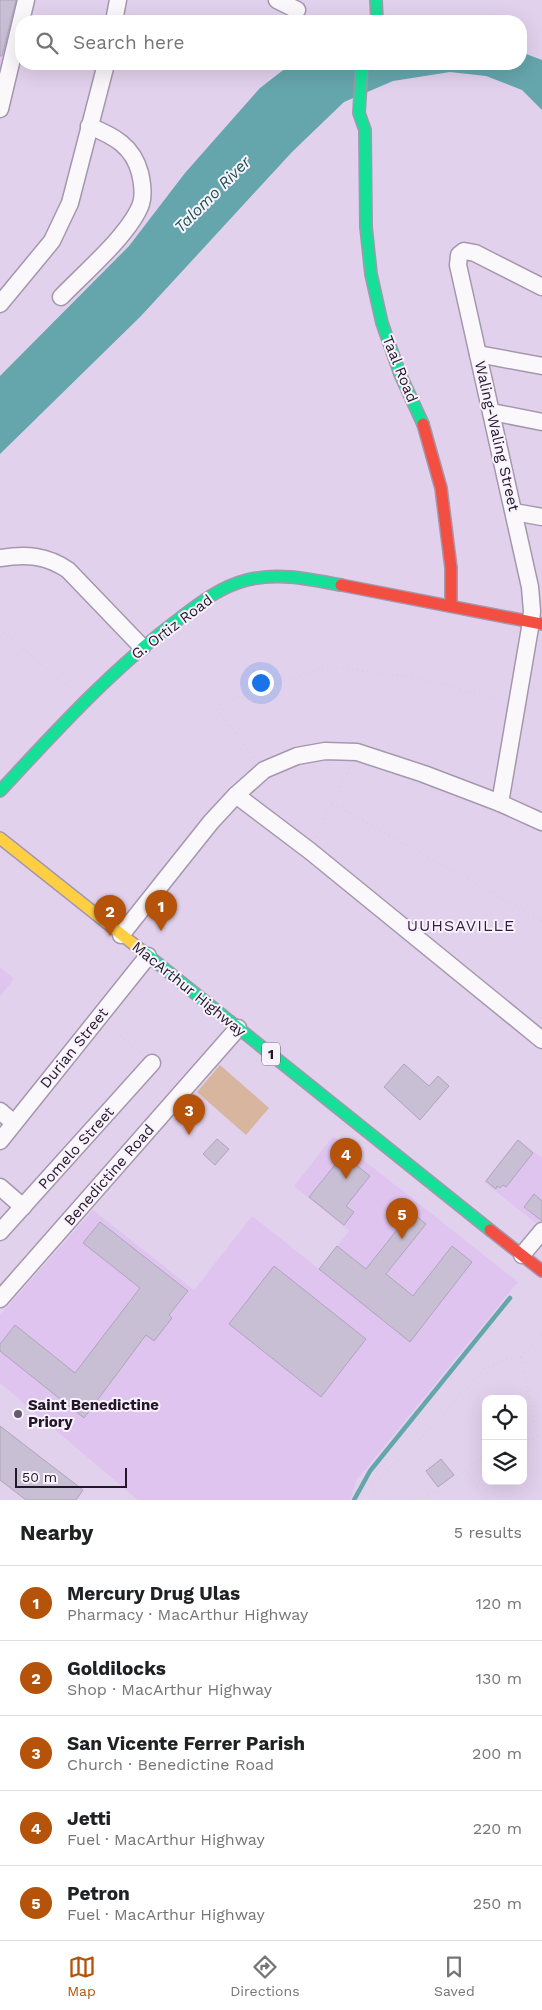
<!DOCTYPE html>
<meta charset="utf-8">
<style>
:root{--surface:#fff;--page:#f2f2f2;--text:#202124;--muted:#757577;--line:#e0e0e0;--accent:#b45309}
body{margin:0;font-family:"Work Sans",sans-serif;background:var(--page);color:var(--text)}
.controls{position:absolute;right:15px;bottom:15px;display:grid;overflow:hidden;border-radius:10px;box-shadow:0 5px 20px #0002}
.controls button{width:45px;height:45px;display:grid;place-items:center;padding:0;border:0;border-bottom:1px solid var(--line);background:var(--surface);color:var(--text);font:25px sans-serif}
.scale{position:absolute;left:15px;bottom:12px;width:112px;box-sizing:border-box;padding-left:5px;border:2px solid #23172a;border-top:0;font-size:14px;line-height:18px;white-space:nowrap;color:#23172a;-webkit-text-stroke:4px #f8f2fc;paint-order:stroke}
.you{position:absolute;left:260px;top:682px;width:18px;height:18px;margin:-12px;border:4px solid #fff;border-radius:50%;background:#1a73e8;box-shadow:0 0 0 8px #1a73e833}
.badge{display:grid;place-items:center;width:32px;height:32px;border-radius:50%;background:var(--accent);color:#fff;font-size:16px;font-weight:700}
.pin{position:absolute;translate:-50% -41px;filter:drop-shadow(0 1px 2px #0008)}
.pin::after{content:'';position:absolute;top:26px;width:18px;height:15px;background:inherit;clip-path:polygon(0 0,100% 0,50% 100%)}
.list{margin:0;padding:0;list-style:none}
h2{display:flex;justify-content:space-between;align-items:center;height:65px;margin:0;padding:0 20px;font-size:21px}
h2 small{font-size:16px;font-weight:400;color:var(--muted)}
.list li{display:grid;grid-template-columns:32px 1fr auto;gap:15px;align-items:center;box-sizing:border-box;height:75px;padding:0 20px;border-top:1px solid var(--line)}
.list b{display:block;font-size:19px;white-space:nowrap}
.list p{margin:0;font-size:16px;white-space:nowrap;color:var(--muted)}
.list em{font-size:16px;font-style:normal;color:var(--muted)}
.icon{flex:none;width:28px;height:28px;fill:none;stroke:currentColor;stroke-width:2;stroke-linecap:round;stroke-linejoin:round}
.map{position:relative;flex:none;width:542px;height:1500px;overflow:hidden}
.search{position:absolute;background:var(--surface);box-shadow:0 5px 20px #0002;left:15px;right:15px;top:15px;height:55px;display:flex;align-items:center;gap:12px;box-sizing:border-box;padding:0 18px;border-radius:20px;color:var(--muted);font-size:19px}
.sheet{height:440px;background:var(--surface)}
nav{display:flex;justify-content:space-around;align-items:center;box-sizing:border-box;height:70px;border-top:1px solid var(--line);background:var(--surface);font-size:14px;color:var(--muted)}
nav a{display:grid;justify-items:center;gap:2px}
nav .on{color:var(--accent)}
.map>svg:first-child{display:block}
</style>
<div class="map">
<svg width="542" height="1500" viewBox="0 0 542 1500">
<rect width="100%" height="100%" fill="#e2d1ed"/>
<g fill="#dfc4f0">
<polygon points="0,0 22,0 0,87"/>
<polygon points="0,967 14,979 0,996"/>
<polygon points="333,1136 518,1282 356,1481 350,1500 138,1500 0,1383 0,1315 93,1210 194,1290 252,1216 319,1269 349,1231 294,1186"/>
<polygon points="518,1139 542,1158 542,1219 538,1225 484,1182"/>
</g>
<polygon fill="#d7b59f" points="220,1065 269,1108 246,1135 197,1092"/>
<polygon fill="#65a6ad" points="521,52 542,60 542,110 522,90 486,76 450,72 393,81 344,102 292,152 141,316 0,454 0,376 129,246 185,173 260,88 291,64 521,64"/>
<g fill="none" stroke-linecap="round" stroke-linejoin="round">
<polyline stroke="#65a6ad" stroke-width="4.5" points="354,1500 370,1471 510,1298"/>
</g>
<g fill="#c8bfd5" stroke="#aea5bb">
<polygon points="0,0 16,0 2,56 0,56"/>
<polygon points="404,1064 429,1086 438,1076 449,1086 420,1120 384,1087"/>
<polygon points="217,1139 229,1149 215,1165 203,1154"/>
<polygon points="518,1140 533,1153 506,1187 503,1185 500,1188 497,1186 496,1189 486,1181"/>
<polygon points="343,1155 370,1176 346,1206 354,1212 344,1225 309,1197"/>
<polygon points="534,1194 542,1201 542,1221 524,1207"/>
<polygon points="411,1212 426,1224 386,1274 413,1296 452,1246 472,1262 410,1342 319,1269 337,1246 366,1269"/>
<polygon points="100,1222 188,1291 169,1315 172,1318 154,1341 146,1335 84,1418 0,1351 0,1344 15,1325 75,1373 140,1288 83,1243"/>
<polygon points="274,1266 366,1339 321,1397 229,1324"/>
<polygon points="0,1426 83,1490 76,1500 26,1500 0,1480"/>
<polygon points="441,1459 454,1475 438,1487 426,1471"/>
</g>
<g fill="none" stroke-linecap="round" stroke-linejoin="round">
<defs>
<g id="street">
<polyline points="277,0 297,10"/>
<polyline points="114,21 118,0"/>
<polyline points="0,109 26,0"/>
<path d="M61 297C84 273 130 234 141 204 144 195 142 182 140 173 133 146 114 136 89 126"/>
<polyline points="0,304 52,241 70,203 106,64"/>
<polyline points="478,354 542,366"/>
<polyline points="492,412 542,422"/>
<polyline points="514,512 542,517"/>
<path d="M0 558C26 554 46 555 68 570L142 647"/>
<polyline points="236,795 310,851 542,1040"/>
<polyline points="500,803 531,622 532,611 530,587 458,265 459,255 464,251 475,253 542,287"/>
<polyline points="121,935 211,822 236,795 264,770 297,756 325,751 357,752 424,774 500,803 542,822"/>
<polyline points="0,1111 14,1123"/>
<polyline points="0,1141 148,956"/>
<polyline points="0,1187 23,1207"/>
<polyline points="0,1232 152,1063"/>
<polyline points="522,1255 542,1231"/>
<polyline points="0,1299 238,1028"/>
</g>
<g id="fast">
<polyline points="376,0 377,21"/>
<polyline points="362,64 359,113 365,130 366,227 371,274 382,323 400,374 423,424"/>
<path d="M0 791C55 732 110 671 175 622 197 605 219 587 247 580 279 572 309 579 341 585"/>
<polyline points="141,950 490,1230"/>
</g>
<polyline id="slow" points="0,838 141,950"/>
<g id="jam">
<polyline points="423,424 441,488 451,568 451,606"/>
<polyline points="341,585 542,624"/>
<polyline points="490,1230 542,1271"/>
</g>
</defs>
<use href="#street" stroke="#a498ad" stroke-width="19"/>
<use href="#fast" stroke="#a498ad" stroke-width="14"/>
<use href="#slow" stroke="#a498ad" stroke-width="14"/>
<use href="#jam" stroke="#a498ad" stroke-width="14"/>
<g stroke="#d7d2da" stroke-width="2.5" stroke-dasharray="1 4" stroke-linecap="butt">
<polyline points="0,629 71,690"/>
<polyline points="254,757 214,706 327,666 425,679 503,701"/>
<polyline points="332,803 542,921"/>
<polyline points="316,837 350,767"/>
<polyline points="110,1025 141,1054"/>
<polyline points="521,1357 538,1438"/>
<polyline points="523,1441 542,1437"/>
<polyline points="465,1470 487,1500"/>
<polyline points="387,1500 370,1486 415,1445 484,1369 507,1359 521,1357 542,1334"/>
<polyline points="414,1500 440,1491 486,1454"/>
</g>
<use href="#street" stroke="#fbf8fc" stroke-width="16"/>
<use href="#fast" stroke="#16e098" stroke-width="11"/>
<use href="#slow" stroke="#ffcf43" stroke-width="11"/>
<use href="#jam" stroke="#f24e42" stroke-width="11"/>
</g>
<circle fill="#66586e" stroke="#f8f2fc" stroke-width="2" cx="18" cy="1414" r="5"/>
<g text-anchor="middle" stroke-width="4" stroke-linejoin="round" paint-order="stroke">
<rect fill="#f8f2fc" stroke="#635969" stroke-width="1" x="262" y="1042.5" width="18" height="23" rx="4"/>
<g font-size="14" font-weight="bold" fill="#23172a">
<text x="271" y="1059">1</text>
</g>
<g font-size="15" fill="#23172a" stroke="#f8f2fc">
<text transform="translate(400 369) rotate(68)" y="5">Taal Road</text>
<text transform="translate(497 436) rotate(77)" y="5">Waling-Waling Street</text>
<text transform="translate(172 627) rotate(-37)" y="5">G. Ortiz Road</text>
<text transform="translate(189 989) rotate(39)" y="5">MacArthur Highway</text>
<text transform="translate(74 1048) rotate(-51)" y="5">Durian Street</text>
<text transform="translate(76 1148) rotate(-48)" y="5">Pomelo Street</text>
<text transform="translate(109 1175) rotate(-49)" y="5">Benedictine Road</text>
</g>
<g font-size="15" font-weight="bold" fill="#23172a" stroke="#f8f2fc" text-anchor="start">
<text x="28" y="1410">Saint Benedictine<tspan x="28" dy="17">Priory</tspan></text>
</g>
<g font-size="16" font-style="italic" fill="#1e5553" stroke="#f8f2fc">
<text transform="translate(212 194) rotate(-45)" y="6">Talomo River</text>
</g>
<g font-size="16" letter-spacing="1" fill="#361c45" stroke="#f8f2fc">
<text x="461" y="931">UUHSAVILLE</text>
</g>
</g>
</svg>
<div class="controls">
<button><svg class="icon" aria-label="locate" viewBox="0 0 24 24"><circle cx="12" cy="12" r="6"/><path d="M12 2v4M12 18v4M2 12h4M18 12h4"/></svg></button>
<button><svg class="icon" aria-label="layers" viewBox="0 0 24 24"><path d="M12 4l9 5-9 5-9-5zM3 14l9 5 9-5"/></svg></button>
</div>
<div class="scale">50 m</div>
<div class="you"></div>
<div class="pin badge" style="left:161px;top:931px">1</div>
<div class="pin badge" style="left:110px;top:936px">2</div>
<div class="pin badge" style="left:189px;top:1135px">3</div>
<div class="pin badge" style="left:346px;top:1179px">4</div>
<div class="pin badge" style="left:402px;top:1239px">5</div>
<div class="search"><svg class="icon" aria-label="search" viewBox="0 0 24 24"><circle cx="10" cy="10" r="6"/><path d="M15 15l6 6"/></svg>Search here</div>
</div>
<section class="sheet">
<h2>Nearby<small>5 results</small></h2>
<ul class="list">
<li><span class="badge">1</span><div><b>Mercury Drug Ulas</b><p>Pharmacy · MacArthur Highway</p></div><em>120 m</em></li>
<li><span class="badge">2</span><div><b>Goldilocks</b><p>Shop · MacArthur Highway</p></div><em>130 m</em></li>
<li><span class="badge">3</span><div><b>San Vicente Ferrer Parish</b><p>Church · Benedictine Road</p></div><em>200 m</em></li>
<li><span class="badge">4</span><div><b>Jetti</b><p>Fuel · MacArthur Highway</p></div><em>220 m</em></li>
<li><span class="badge">5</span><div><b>Petron</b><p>Fuel · MacArthur Highway</p></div><em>250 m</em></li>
</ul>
</section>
<nav>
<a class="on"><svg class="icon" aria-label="map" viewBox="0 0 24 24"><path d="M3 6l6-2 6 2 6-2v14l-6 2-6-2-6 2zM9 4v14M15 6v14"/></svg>Map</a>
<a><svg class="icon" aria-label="directions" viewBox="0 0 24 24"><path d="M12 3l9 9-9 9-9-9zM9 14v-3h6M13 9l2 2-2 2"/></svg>Directions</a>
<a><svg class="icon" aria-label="saved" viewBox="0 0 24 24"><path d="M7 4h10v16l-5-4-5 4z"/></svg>Saved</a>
</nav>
